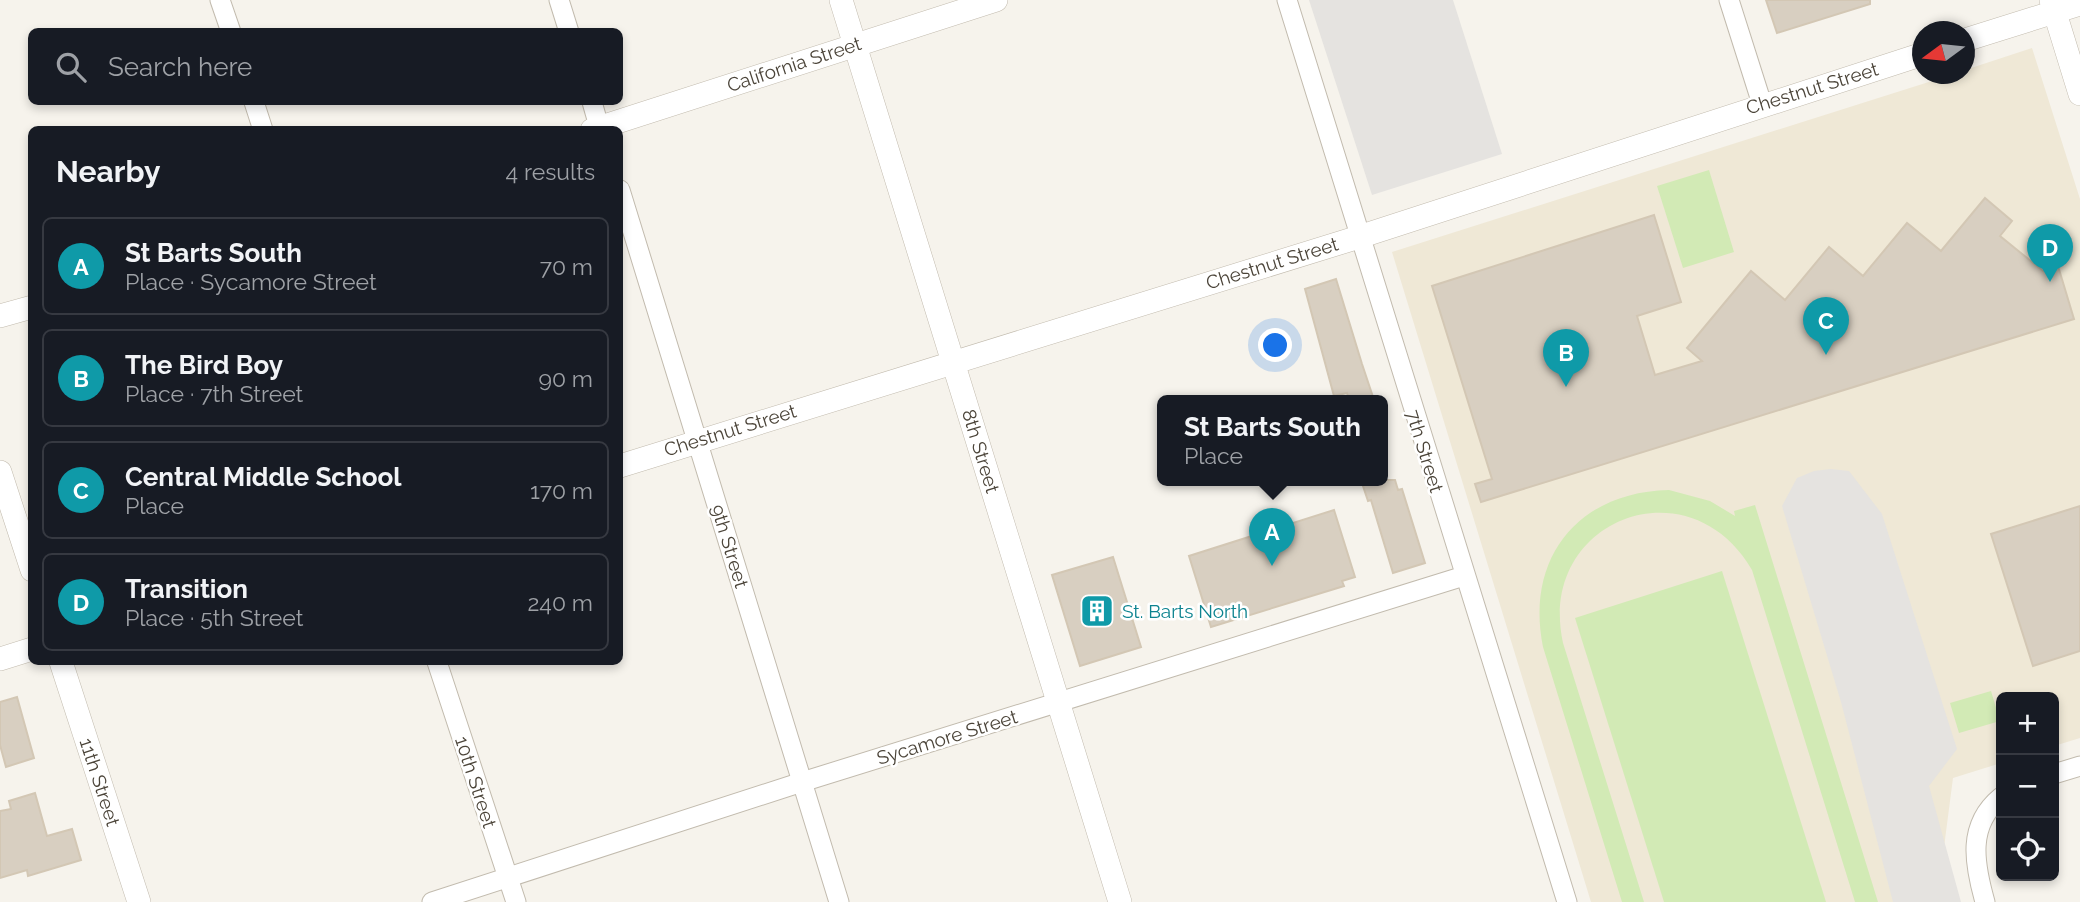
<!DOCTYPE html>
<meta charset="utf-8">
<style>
:root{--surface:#171b24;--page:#20242c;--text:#f1f3f6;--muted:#9ea1a6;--line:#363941;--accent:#fc3f1d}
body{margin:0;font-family:Raleway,sans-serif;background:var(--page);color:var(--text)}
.controls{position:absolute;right:21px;bottom:21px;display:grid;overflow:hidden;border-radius:10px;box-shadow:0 4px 10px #0003}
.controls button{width:63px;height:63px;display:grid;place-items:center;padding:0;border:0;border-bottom:2px solid var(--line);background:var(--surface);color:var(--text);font:35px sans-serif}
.compass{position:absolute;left:1912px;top:21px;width:63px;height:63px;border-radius:50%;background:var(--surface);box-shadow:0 4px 10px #0003;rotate:255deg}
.you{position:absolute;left:1276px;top:346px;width:24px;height:24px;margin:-18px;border:5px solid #fff;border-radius:50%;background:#1a73e8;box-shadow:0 0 0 10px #1a73e833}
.badge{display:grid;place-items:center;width:46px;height:46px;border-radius:50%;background:var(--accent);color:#fff;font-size:23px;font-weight:700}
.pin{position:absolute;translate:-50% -58px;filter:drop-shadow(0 2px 4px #0008)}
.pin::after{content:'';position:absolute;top:37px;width:24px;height:21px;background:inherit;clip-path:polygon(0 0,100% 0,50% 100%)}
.popup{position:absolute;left:1157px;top:395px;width:231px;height:91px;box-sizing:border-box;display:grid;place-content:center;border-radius:10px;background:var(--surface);filter:drop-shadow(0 2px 5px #0005);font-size:23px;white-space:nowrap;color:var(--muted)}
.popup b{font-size:26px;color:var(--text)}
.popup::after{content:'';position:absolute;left:50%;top:100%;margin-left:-14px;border:14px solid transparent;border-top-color:var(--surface)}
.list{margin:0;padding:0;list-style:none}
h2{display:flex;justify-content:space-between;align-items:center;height:91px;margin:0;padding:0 28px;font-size:30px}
h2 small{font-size:23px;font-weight:400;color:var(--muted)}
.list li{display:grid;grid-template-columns:46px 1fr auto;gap:21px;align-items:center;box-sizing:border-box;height:98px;margin:0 14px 14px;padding:0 14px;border:2px solid var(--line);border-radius:10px}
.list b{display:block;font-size:26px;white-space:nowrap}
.list p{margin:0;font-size:23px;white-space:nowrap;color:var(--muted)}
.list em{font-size:23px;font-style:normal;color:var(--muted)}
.icon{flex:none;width:38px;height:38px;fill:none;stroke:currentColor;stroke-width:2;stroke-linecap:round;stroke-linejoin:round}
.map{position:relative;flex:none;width:2080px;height:902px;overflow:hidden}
.search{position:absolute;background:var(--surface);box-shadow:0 4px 10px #0003;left:28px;top:28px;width:595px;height:77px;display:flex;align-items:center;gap:18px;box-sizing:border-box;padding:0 24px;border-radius:10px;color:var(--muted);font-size:26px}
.panel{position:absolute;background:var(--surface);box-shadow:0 4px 10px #0003;left:28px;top:126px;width:595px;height:539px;border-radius:10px}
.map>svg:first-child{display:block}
</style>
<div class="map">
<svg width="2080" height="902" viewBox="0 0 2080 902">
<rect width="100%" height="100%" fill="#f6f3ec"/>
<polygon fill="#efe8d6" points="2032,48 2080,199 2080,738 2054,746 2054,697 2001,697 2001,763 1953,778 1943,855 1955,902 1591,902 1392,252 1954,74 1965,74 1965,70"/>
<g fill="#d2eab5">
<polygon points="1709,170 1734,252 1683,268 1657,186"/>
<path d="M1669 490 1710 501 1735 516 1734 511 1755 505 1878 902H1855L1752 570C1689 461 1536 520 1563 643L1644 902H1622L1543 647C1525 558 1578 492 1669 490Z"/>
<polygon points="1722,571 1826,902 1664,902 1575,618"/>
<polygon points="1991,691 2000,721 1959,733 1950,703"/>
</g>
<g fill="#e5e3e0">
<polygon points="1309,0 1453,0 1502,154 1372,195"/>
<polygon points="1831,469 1849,471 1882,514 1957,749 1929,786 1961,902 1893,902 1841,702 1782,506 1797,478 1814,471"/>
</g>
<g fill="#d8cfc1" stroke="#d3c7b4" stroke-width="2">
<polygon points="1766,0 1870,0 1870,4 1777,33"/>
<polygon points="1985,198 2012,221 2000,236 2043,271 2058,266 2074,319 1481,502 1475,484 1492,479 1432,286 1654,215 1681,302 1637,316 1655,375 1702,361 1687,348 1751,271 1785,300 1829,247 1863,276 1907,223 1941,251"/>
<polygon points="1336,279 1362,364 1374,400 1349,400 1347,393 1334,396 1305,289"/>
<polygon points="1361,480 1395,480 1398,490 1402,489 1425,563 1393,573 1371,500 1368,501"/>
<polygon points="2080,506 2080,651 2033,666 1991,534"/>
<polygon points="1334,510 1355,577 1342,581 1344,586 1211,627 1189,556"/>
<polygon points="1113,557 1141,647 1080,666 1052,575"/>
<polygon points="17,697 34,758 6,767 0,745 0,702"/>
<polygon points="35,793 47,836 72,829 81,860 28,876 27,870 0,878 0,811 11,809 9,801"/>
</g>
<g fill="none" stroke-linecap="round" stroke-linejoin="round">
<defs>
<g id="minor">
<polyline points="220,0 231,32"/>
<polyline points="559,0 569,32"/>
<polyline points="1287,0 1567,902"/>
<polyline points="1729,0 1762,104"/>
<polyline points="254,102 263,130"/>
<polyline points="592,102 600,130"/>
<polyline points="620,190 839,902"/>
<polyline points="437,662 516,902"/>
<polyline points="2054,774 2080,766"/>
<polyline points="432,902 802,782 1464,576"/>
<path d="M1985 902C1974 863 1967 825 2001 797"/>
</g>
<g id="tertiary">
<polyline points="841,0 1120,902"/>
<polyline points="2051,0 2080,94"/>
<polyline points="1965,40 2080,4"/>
<polyline points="592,130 996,0"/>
<polyline points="0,316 32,307"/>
<polyline points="620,466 1359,237 1923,54"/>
<polyline points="0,472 32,570"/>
<polyline points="0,659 32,649"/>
<polyline points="61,662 139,902"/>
</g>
</defs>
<use href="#minor" stroke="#c2bbae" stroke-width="21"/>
<use href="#tertiary" stroke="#c2bbae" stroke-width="24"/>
<use href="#minor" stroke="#fff" stroke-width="19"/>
<use href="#tertiary" stroke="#fff" stroke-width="23"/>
</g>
<defs>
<symbol id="building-square" viewBox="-11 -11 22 22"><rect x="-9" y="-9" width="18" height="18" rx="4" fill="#0f9aa8" stroke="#fff"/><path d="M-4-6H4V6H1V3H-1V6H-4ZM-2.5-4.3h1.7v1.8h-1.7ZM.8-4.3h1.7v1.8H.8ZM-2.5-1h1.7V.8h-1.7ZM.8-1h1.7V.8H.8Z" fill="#fff"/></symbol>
</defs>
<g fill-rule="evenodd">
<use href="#building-square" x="1078" y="592" width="38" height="38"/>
</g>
<g text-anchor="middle" stroke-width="5" stroke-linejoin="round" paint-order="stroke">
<g font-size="19" fill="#4b4439" stroke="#fff">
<text transform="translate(794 64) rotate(-18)" y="7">California Street</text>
<text transform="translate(1812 88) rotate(-17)" y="7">Chestnut Street</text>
<text transform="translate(1272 263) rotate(-17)" y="7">Chestnut Street</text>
<text transform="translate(730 430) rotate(-17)" y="7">Chestnut Street</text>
<text transform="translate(981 451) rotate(73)" y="7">8th Street</text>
<text transform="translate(1425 451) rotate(73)" y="7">7th Street</text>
<text transform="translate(730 546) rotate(73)" y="7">9th Street</text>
<text transform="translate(947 737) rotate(-17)" y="7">Sycamore Street</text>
<text transform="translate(100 782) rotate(72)" y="7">11th Street</text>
<text transform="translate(476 782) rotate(72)" y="7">10th Street</text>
</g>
<g font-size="19" fill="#0d838f" stroke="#fff" text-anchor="start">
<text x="1122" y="618">St. Barts North</text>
</g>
</g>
</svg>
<div class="controls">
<button>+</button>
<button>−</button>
<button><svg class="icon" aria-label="locate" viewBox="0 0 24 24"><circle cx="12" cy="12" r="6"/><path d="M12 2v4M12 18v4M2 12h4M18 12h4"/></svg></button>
</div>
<svg class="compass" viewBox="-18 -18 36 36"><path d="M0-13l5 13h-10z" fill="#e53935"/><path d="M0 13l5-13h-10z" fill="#9ea1a6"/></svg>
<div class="you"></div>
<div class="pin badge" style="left:1272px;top:566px;background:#0f9aa8">A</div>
<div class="popup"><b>St Barts South</b>Place</div>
<div class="pin badge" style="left:1566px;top:387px;background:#0f9aa8">B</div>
<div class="pin badge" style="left:1826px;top:355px;background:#0f9aa8">C</div>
<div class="pin badge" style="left:2050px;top:282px;background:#0f9aa8">D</div>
<div class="search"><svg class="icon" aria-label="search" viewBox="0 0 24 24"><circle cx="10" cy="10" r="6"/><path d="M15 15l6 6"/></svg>Search here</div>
<section class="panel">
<h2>Nearby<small>4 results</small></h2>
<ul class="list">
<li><span class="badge" style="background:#0f9aa8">A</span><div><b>St Barts South</b><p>Place · Sycamore Street</p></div><em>70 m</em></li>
<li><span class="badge" style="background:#0f9aa8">B</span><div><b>The Bird Boy</b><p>Place · 7th Street</p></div><em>90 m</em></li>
<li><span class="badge" style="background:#0f9aa8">C</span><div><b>Central Middle School</b><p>Place</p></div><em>170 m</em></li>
<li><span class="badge" style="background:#0f9aa8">D</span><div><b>Transition</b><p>Place · 5th Street</p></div><em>240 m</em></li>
</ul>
</section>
</div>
